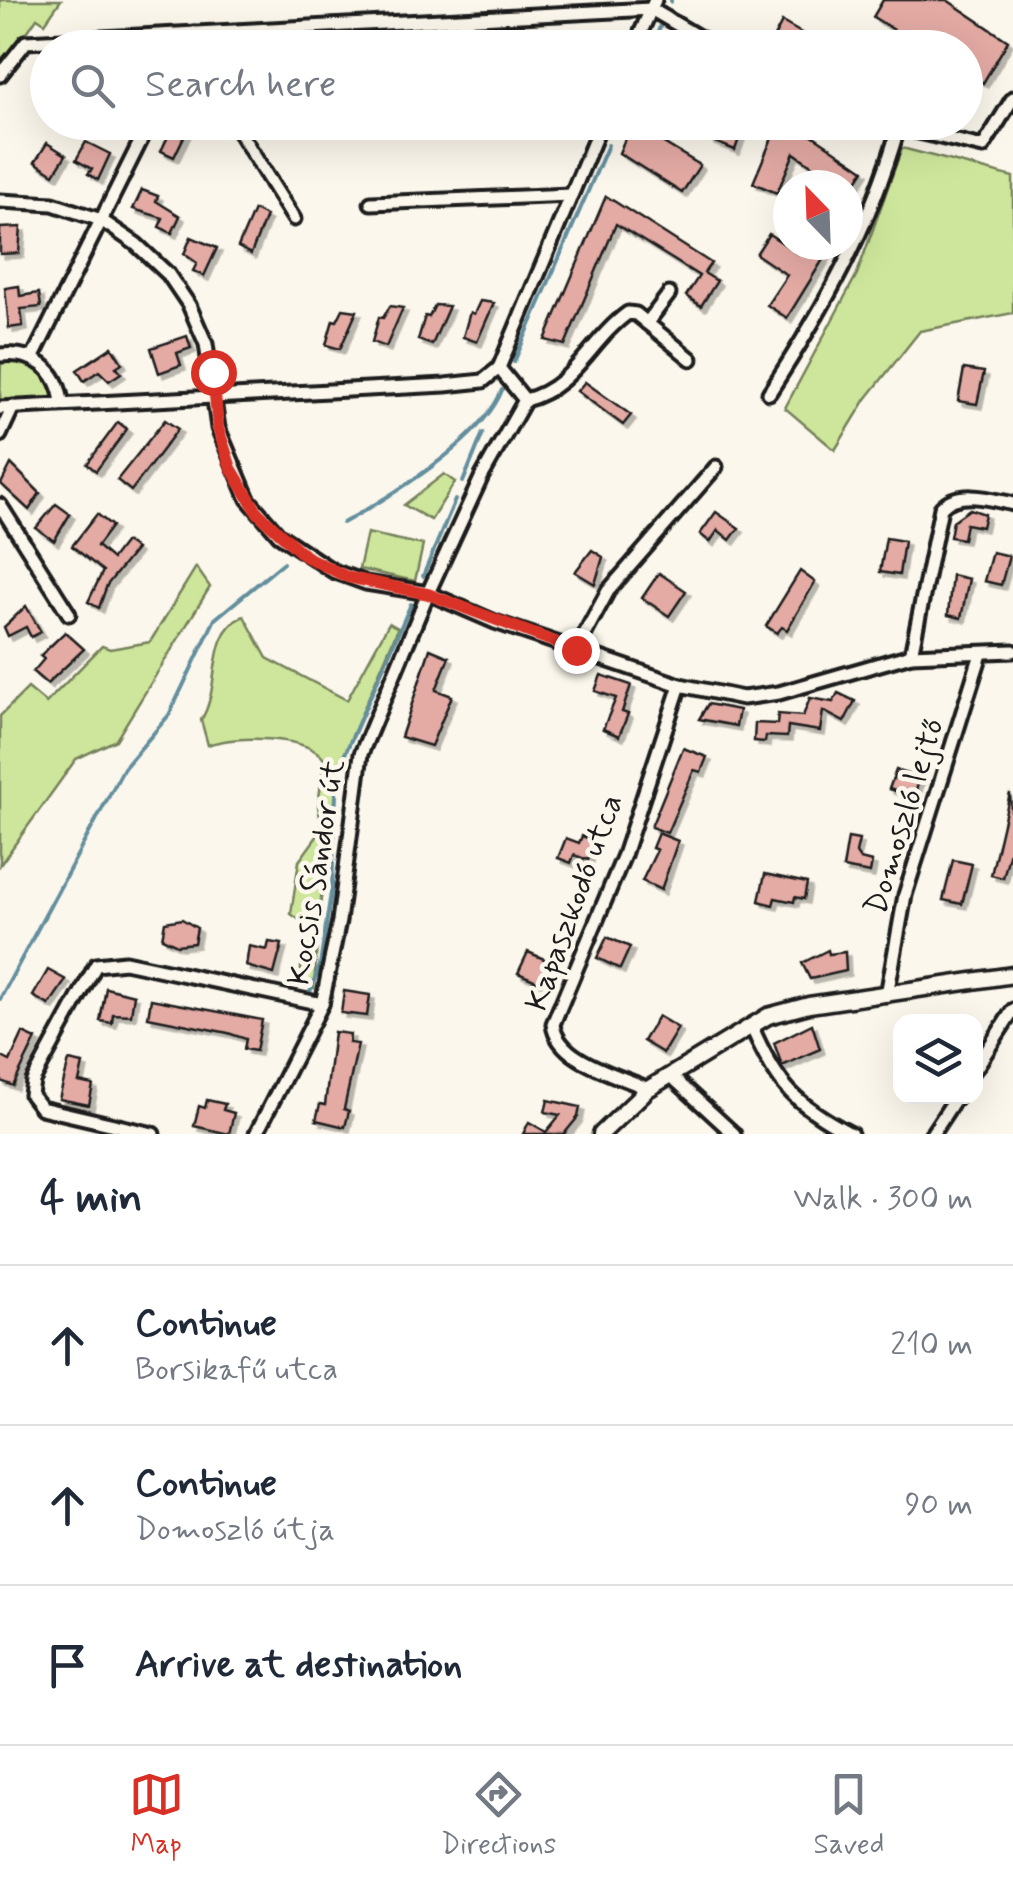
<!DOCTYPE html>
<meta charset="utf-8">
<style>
:root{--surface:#fff;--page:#f6f6f7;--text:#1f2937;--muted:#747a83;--line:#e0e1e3;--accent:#d93025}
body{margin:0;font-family:Mynerve,sans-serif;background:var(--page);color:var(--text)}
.controls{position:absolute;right:30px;bottom:30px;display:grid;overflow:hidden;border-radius:20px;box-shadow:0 10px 40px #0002}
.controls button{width:90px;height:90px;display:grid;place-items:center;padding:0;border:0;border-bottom:2px solid var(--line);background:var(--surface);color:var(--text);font:50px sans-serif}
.compass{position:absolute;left:773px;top:170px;width:90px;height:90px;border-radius:50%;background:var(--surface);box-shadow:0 10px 40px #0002;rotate:337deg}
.stop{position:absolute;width:30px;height:30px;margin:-22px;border:8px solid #d93025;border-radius:50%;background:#fff}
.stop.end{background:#d93025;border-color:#fff;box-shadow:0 2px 10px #0008}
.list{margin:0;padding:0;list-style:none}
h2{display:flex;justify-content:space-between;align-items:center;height:130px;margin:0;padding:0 40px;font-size:42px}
h2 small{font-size:32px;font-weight:400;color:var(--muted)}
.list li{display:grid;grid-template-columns:65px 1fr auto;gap:30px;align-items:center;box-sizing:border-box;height:160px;padding:0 40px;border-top:2px solid var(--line)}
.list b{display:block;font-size:38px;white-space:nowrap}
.list p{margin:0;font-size:32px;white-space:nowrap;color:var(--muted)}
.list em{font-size:32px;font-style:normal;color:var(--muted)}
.icon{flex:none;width:55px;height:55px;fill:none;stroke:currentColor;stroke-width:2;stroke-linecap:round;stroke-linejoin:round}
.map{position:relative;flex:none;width:1013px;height:1134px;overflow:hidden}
.search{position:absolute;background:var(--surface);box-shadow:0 10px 40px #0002;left:30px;right:30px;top:30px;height:110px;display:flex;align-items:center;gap:25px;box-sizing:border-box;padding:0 35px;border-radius:55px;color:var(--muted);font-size:38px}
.sheet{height:610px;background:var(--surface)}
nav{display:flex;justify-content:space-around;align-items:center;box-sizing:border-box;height:140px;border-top:2px solid var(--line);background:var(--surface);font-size:28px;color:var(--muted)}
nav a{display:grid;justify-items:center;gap:5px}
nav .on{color:var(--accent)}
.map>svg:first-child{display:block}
</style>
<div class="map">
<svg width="1013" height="1134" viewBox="0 0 1013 1134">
<defs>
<filter id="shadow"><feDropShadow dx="4.5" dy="4.5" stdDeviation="0" flood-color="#0004"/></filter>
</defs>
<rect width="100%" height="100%" fill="#fbf7ec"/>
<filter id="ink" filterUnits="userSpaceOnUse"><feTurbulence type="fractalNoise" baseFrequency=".01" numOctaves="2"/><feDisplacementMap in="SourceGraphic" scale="20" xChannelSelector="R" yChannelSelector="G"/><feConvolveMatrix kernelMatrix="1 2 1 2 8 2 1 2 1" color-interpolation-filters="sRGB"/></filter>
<g filter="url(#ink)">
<g fill="#cee69b" stroke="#75815c" stroke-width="2.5">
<polygon points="0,0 61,0 45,23 37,18 0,71"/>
<polygon points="902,148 1013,177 1013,313 920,331 866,399 835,450 785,408 857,274"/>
<path d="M1 360C27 361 49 372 53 398L0 402Z"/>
<polygon points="444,474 455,482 431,520 404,505"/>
<polygon points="367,533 423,545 415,581 359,569"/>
<polygon points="196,567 210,587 116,740 76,759 0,865 0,716 28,688 46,703 102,646 110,649 150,642"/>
<path d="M244 616 267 658 347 700 389 623 398 628 341 762 319 912 314 988 300 983 304 923 291 914 299 861 318 835 321 823 318 806 324 759C306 735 235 735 208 745L201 720C222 689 205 632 244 616Z"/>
</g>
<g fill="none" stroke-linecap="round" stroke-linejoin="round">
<g stroke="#638e9e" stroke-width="4">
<polyline points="671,2 671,0"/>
<polyline points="651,48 660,27"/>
<polyline points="615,131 619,122"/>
<polyline points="514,362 608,145"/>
<polyline points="463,482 483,433"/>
<path d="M343 523C391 496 482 441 502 390"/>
<polyline points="423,576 455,500"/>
<polyline points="309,995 320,965 332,886 337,772 411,604"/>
<polyline points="0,999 124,768 169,715 215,619 283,563"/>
</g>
</g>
<g fill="#e4aaa4" stroke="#1c1c1c" stroke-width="2.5" filter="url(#shadow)">
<polygon points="883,0 947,0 1008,41 983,83 966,72 966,48 924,48 873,17"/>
<polygon points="782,22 828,48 784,48 772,41"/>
<polygon points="175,122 191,122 174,157 161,151"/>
<polygon points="632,122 671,122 662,142 700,165 682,193 619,153"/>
<polygon points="718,122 745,122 735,150 710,140"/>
<polygon points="796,124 864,170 851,190 858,195 855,202 848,200 848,185 840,185 794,153 777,193 753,183 777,126 793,132"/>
<polygon points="86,142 110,154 98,180 88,174 92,169 76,160"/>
<polygon points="47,143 66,155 54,174 35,162"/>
<polygon points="142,190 158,196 156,201 180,216 172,233 159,227 163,218 133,209"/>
<polygon points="606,196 711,263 704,273 717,281 701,306 686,296 699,276 616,224 565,345 545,340"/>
<polygon points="254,210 266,216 251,254 238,247"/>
<polygon points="21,227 19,253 0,254 0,228"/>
<polygon points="769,234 798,253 801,245 832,245 787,318 767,305 787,275 756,254"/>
<polygon points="191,237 217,248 204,276 193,271 197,263 184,254"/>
<polygon points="19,286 20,296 39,293 41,307 21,309 23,326 9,328 5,288"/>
<polygon points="480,301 494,303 477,342 463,337 470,312 474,314"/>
<polygon points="435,305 449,306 432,345 418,340 425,316 429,317"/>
<polygon points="390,306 403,308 386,347 372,342 379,317 383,318"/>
<polygon points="343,309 357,311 340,349 326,345 333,320 337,321"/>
<polygon points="187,336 191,348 177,353 181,365 159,373 151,348"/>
<polygon points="112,347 122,363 116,367 121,373 109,381 99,371 84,381 77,370"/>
<polygon points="964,369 984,372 977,404 958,401"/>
<polygon points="585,382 631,415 623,425 577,391"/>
<polygon points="165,420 178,429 131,491 117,480"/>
<polygon points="118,422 127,429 96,471 87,464"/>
<polygon points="11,464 40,493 29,510 1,484"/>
<polygon points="56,504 70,514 54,541 36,528"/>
<polygon points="970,509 985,514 982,527 966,524 963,539 950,537 953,521"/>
<polygon points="716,512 739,528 730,540 718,530 710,542 700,534"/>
<polygon points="97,514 112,526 97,546 112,559 125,542 136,549 107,585 99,608 88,602 103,571 72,546"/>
<polygon points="886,538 904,541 899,575 880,572"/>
<polygon points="592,550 603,557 595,584 575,572"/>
<polygon points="992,552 1009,556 1001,585 984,581"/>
<polygon points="800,571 815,582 787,630 782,627 777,633 766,626"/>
<polygon points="659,573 686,591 669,616 642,598"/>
<polygon points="952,575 969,579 961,618 948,615"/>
<polygon points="26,606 41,632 31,637 26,627 8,636 4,627"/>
<polygon points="65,632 84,649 47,684 33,672 44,659 40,656"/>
<polygon points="430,649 449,657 436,690 452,696 431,746 401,737"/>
<polygon points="601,675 631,685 622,712 628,714 619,736 603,729 616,698 595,691"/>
<polygon points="838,693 855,701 844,722 823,711 820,731 788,726 787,737 766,736 765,742 754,741 755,723 777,724 778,714 803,716 810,698 833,702"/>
<polygon points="708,704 739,710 736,726 699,719"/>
<polygon points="683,748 707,757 701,772 694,770 667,833 651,827"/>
<polygon points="896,770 920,778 914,797 889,789"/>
<polygon points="1010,793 1013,840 1003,878 991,875"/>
<polygon points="658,833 678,841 661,890 642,881 657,850 652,848"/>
<polygon points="582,836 595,841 588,860 574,855 571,863 558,858 566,838 579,843"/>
<polygon points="848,838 859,840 856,853 860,859 872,862 870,873 843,868"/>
<polygon points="953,860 972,864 962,904 943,900"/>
<polygon points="765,874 807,883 804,899 795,897 794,902 775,898 773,905 759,901"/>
<polygon points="182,919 197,928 194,943 177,945 162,938 165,922"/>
<polygon points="607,937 630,947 620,969 597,958"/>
<polygon points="269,942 282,944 274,974 246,966 249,946 267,950"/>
<polygon points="828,950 829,954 845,952 846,971 810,979 802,963"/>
<polygon points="528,952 551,962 541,983 518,973"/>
<polygon points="48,970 66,980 49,1005 33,996"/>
<polygon points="106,988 134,995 131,1015 113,1014 112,1023 100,1021"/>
<polygon points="344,991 370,995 367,1016 341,1013"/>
<polygon points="151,999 262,1020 256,1051 244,1049 246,1039 228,1033 148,1017"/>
<polygon points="658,1016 678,1028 663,1053 643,1041"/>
<polygon points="812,1024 820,1049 782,1066 774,1043"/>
<polygon points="334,1032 350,1034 349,1043 358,1044 344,1109 349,1111 345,1127 316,1120 320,1104 325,1105"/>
<polygon points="23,1033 36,1039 13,1086 1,1081 0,1056 10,1061"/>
<polygon points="69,1061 83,1064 79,1082 93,1085 89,1105 59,1099"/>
<polygon points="207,1100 225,1104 223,1110 234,1113 229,1134 194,1126 199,1106 205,1108"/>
<polygon points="548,1100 580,1107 578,1117 564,1134 523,1134 529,1122 546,1132 560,1115 545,1112"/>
</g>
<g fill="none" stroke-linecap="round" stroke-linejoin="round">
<defs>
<g id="minor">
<polyline points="187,48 194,33"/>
<polyline points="634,48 655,0"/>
<polyline points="0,75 26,42 651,9 717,48"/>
<polyline points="233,122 294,219"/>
<polyline points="876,122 983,147 1013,98"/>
<polyline points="0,201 53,204 101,220 136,244 168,274 189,305 206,344 218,428 248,499 279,535 333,571 366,583 428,593 495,622 680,685 743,698 779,693 911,655 1013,651"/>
<polyline points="371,203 571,195"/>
<polyline points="647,323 669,294"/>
<path d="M0 355C34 351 58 369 62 403"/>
<polyline points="33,357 150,122"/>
<polyline points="499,368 602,122"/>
<path d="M769 393C824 308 870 227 898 129"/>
<path d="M525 400C574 388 590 340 628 313L636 314 691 359"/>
<polyline points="0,408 445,385 483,381 499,368"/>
<polyline points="0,435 13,407"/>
<polyline points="0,505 69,614"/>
<polyline points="576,650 608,591 716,467"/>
<path d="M911 655 941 508C958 489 991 499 1013 504"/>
<polyline points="887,995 905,895 981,654"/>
<path d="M751 1025C776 1084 794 1104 851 1134"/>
<polyline points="976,1068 1013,1010"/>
<polyline points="670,1075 734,1134"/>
<path d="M648 1089C618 1075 557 1061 553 1024L624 855 680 685"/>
<polyline points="153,1134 41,1108 31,1095 33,1081 96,965 125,962 322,1004"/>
<polyline points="256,1134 322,1004 339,921 361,754 428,593 482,476 525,400 499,368"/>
<polyline points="932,1134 957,1096"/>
</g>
<polyline id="tertiary" points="601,1134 648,1089 768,1016 809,1005 1013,975"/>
</defs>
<use href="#minor" stroke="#1c1c1c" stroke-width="19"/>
<use href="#tertiary" stroke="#1c1c1c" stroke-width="21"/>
<use href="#minor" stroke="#fbf7ec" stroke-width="11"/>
<use href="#tertiary" stroke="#fbf7ec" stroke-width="14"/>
</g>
</g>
<g fill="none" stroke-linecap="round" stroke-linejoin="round" filter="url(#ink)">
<polyline stroke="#d93025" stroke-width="12" points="213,372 218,428 231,468 258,513 305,556 347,577 428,594 576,650"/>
</g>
<g text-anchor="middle" stroke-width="9" stroke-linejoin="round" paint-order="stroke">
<g font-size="32" fill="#1c1c1c" stroke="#fbf7ec">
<text transform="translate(903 816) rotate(-73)" y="11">Domoszló lejtő</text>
<text transform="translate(315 872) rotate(-81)" y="11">Kocsis Sándor út</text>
<text transform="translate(573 902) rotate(-70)" y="11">Kapaszkodó utca</text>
</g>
</g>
</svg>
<div class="controls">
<button><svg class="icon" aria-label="layers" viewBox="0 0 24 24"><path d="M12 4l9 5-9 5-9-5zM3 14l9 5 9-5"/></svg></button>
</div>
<svg class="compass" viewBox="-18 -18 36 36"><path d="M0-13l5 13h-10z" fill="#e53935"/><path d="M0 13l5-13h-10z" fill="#747a83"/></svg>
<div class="stop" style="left:213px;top:372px"></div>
<div class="stop end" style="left:576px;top:650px"></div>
<div class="search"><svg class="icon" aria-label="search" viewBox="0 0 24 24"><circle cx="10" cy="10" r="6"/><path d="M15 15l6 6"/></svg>Search here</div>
</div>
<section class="sheet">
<h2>4 min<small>Walk · 300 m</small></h2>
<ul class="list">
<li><svg class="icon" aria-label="ahead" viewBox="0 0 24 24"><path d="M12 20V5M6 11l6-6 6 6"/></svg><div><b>Continue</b><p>Borsikafű utca</p></div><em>210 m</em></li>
<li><svg class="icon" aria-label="ahead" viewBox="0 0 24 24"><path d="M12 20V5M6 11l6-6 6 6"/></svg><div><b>Continue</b><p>Domoszló útja</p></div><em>90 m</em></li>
<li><svg class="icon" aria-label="arrive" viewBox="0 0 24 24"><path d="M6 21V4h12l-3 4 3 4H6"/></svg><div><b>Arrive at destination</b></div></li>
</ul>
</section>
<nav>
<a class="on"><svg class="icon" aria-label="map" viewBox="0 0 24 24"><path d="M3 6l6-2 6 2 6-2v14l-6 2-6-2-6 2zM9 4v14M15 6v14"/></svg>Map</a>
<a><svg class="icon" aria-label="directions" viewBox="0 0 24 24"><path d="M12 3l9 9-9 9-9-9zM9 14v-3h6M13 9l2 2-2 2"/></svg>Directions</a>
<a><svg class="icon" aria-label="saved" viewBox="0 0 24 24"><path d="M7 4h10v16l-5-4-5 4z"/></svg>Saved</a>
</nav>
